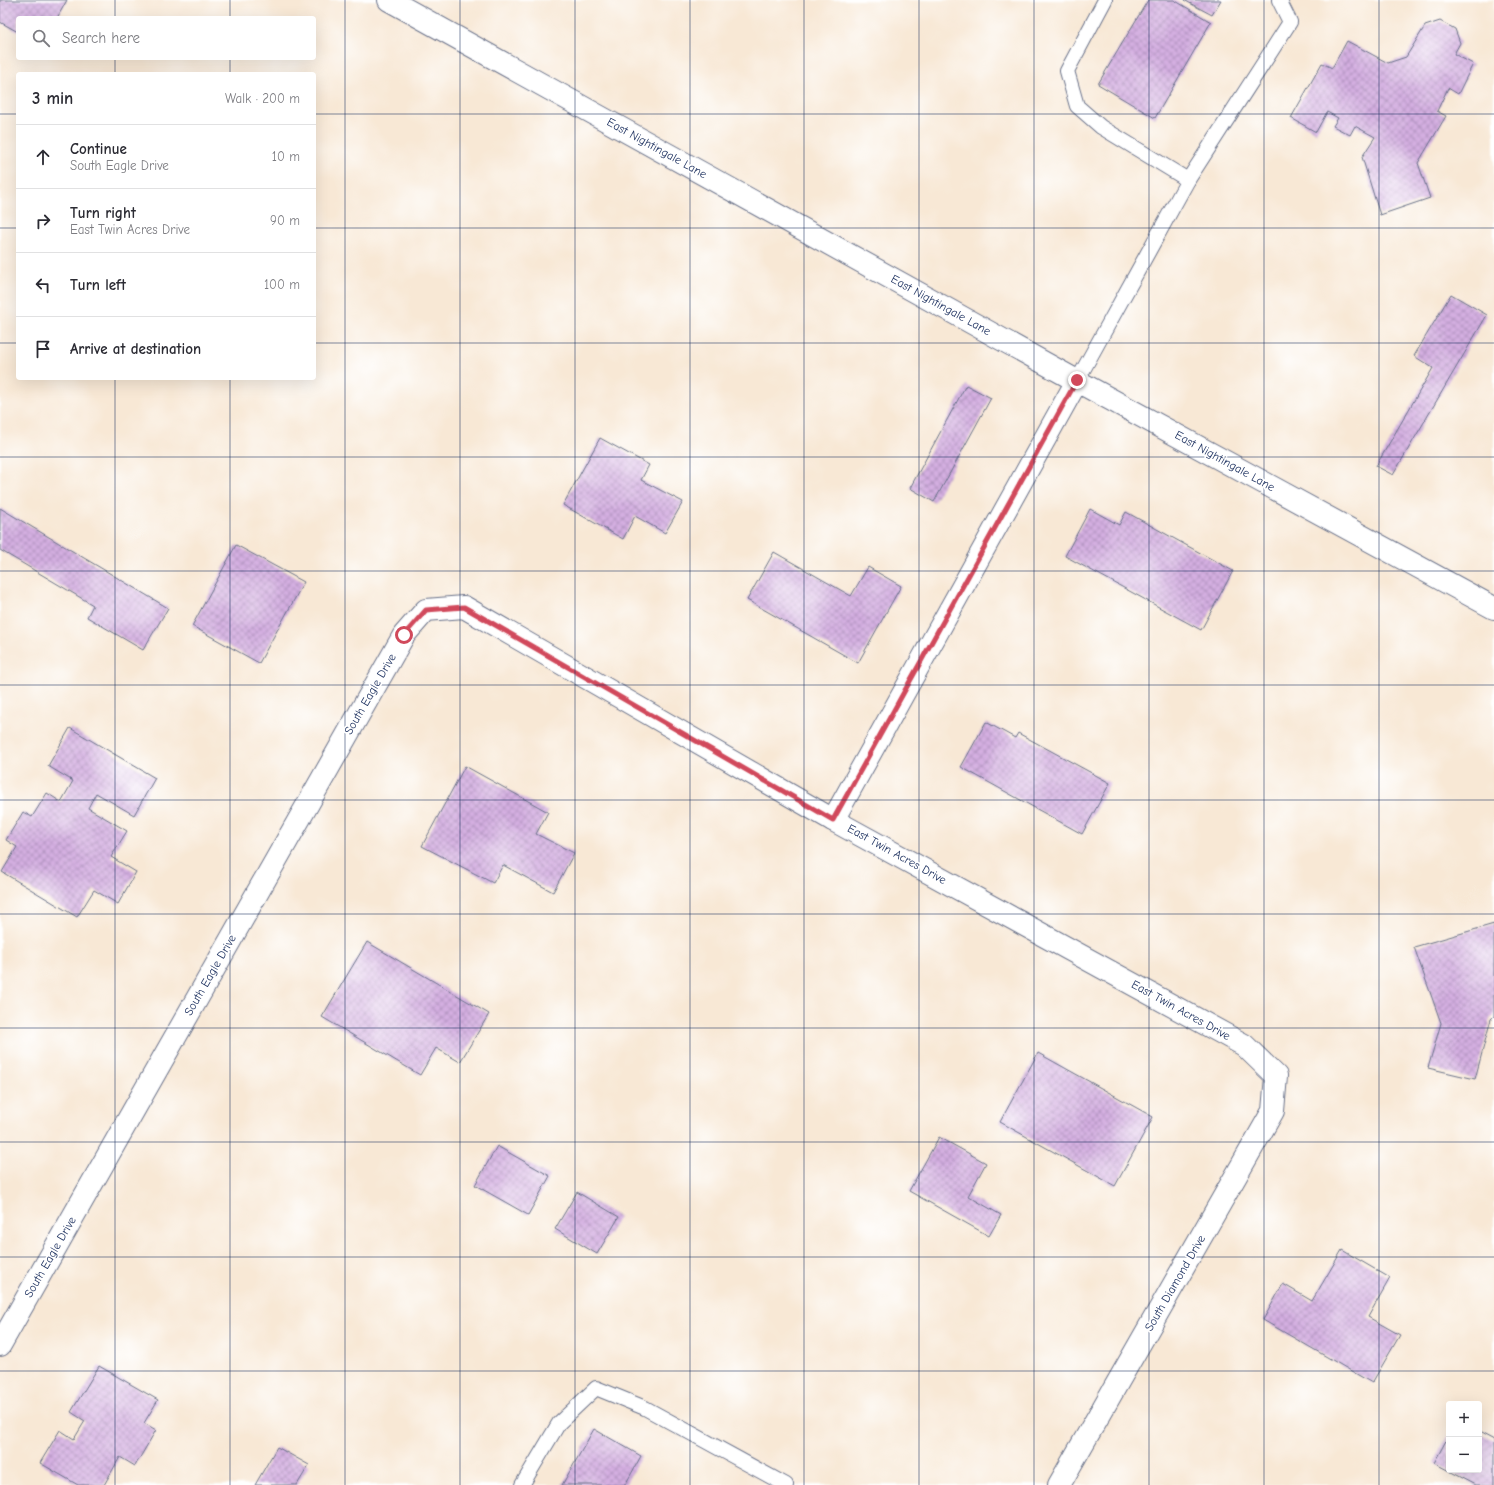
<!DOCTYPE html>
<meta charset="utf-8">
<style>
:root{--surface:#fff;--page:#f7f7f7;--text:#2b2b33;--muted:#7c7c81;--line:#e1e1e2}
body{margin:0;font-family:"Comic Neue",sans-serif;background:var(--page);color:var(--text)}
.controls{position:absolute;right:12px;bottom:12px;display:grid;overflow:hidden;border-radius:4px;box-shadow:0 4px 16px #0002}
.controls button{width:36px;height:36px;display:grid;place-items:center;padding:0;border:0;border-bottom:1px solid var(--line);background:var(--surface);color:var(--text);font:20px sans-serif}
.stop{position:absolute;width:12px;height:12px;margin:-9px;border:3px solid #d1495b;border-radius:50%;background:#fff}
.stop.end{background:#d1495b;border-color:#fff;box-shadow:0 1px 4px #0008}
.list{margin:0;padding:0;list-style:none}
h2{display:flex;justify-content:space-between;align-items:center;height:52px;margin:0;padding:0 16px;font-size:17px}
h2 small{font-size:13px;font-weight:400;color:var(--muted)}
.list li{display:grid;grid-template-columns:26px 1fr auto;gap:12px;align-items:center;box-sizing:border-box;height:64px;padding:0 16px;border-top:1px solid var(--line)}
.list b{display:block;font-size:15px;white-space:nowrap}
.list p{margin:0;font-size:13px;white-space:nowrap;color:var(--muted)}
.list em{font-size:13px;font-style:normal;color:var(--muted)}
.icon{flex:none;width:22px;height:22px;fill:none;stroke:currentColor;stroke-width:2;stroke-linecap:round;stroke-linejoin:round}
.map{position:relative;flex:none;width:1494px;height:1485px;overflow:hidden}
.search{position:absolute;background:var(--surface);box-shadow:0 4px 16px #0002;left:16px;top:16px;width:300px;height:44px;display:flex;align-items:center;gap:10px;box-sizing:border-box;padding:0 14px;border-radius:4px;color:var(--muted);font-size:15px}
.panel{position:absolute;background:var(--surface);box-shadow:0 4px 16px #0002;left:16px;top:72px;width:300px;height:308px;border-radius:4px}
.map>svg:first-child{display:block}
</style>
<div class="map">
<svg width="1494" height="1485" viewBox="0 0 1494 1485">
<defs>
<pattern id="building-cross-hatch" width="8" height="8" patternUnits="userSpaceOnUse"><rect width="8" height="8" fill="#d4afe1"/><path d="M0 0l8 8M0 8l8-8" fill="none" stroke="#ab8fba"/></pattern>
</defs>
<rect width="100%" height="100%" fill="#fff"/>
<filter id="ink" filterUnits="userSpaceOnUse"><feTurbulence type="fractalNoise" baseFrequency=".025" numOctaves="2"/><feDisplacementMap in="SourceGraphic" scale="8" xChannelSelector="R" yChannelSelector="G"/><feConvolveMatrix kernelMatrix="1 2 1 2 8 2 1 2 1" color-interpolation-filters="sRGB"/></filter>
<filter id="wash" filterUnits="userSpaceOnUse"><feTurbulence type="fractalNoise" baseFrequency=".012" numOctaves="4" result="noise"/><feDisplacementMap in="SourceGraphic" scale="16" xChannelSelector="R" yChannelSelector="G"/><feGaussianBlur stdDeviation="0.9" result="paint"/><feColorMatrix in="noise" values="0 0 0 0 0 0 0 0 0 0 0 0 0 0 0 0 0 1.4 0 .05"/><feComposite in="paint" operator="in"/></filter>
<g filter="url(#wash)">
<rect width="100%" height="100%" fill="#f8e8d5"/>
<g id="blocks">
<g fill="url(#building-cross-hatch)">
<polygon points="0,0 67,0 57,18 18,18 18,32 0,22"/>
<polygon points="1148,0 1174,0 1211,22 1155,118 1098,84"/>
<polygon points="1184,0 1221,0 1212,15"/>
<polygon points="1440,21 1455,29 1460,43 1454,54 1473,64 1458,94 1448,88 1437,111 1446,116 1418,163 1430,198 1380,215 1362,157 1375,137 1355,126 1350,135 1333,126 1338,118 1327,112 1316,132 1291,118 1322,63 1332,68 1347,41 1388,63 1406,57 1425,26"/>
<polygon points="1451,294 1487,315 1393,475 1376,466 1433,368 1414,356"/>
<polygon points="966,385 991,398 934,502 910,488"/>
<polygon points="600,438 649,465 641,480 683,502 665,533 635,516 623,539 563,505"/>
<polygon points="0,508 168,608 143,650 87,617 93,605 0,550"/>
<polygon points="1090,509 1119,525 1126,512 1233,571 1201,630 1065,556"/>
<polygon points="236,545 304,582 259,663 192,626"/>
<polygon points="774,552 851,596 868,567 901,586 858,663 747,600"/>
<polygon points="986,722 1015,738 1018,733 1110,783 1082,834 961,767"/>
<polygon points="70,728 155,778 134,815 96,793 88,808 127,831 111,857 136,872 118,904 94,890 77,917 2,872 17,847 6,840 23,812 32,817 47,793 61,802 73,781 48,766"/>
<polygon points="465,766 548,812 536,834 574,853 553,892 503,865 493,883 422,846"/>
<polygon points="1494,924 1494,1016 1491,1019 1475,1079 1428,1068 1441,1023 1414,947"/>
<polygon points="367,942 489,1014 460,1062 436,1048 420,1075 322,1017"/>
<polygon points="1038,1053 1153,1117 1115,1186 1000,1122"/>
<polygon points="939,1137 986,1163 968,1196 1001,1215 989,1236 909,1191"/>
<polygon points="497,1146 550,1176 528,1215 475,1185"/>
<polygon points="577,1192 619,1217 597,1254 555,1229"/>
<polygon points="1342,1250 1390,1278 1368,1317 1400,1335 1372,1383 1263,1320 1283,1284 1312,1301"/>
<polygon points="99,1366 158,1400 144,1423 156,1430 135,1466 120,1457 104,1485 78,1485 40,1463 60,1430 74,1439 85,1421 71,1412"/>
<polygon points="594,1429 641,1456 625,1485 562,1485"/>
<polygon points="1479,1432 1494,1440 1494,1485 1476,1485 1434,1463 1449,1435 1449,1470 1479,1470"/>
<polygon points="277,1447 309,1465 297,1485 255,1485"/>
</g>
</g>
</g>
<g filter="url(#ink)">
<use href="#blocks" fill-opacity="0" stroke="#687088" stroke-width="1"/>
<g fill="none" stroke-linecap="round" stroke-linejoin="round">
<defs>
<g id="lane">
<polyline points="1105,0 1067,71 1077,106 1101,127 1188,180"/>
<polyline points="1077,381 1188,180 1290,22 1279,0"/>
<polyline points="522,1485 559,1423 596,1388 645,1408 786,1485"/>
</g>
<g id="street">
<polyline points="389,0 1077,381 1494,608"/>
<polyline points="833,820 1077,381"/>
<polyline points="0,1345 404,635 426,610 464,607 833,820 1244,1045 1276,1076 1273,1111 1059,1485"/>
</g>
</defs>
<use href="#lane" stroke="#687088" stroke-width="16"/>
<use href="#street" stroke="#687088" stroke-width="24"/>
<use href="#lane" stroke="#fff" stroke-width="14"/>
<use href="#street" stroke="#fff" stroke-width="22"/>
</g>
</g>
<g fill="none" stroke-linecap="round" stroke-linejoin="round" filter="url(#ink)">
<polyline stroke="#d1495b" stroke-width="5" points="404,635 426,610 464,607 833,820 1077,380"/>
</g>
<path fill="none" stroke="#1b2f5e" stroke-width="1" stroke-opacity="0.55" d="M115 0V18M230 0V18M345 0V1485M460 0V1485M575 0V1485M690 0V1485M804 0V1485M919 0V1485M1034 0V1485M1149 0V1485M1264 0V1485M1379 0V1485M115 58V74M230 58V74M0 114H18M314 114H1494M0 228H18M314 228H1494M0 343H18M314 343H1494M115 378V1485M230 378V1485M0 457H1494M0 571H1494M0 685H1494M0 800H1494M0 914H1494M0 1028H1494M0 1142H1494M0 1257H1494M0 1371H1494"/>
<g text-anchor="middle" stroke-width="3.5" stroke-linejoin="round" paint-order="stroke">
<g font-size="12" fill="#1b2f5e" stroke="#fff">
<text transform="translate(657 148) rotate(29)" y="4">East Nightingale Lane</text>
<text transform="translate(941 305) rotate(29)" y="4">East Nightingale Lane</text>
<text transform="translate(1225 461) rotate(29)" y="4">East Nightingale Lane</text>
<text transform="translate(370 694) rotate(-60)" y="4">South Eagle Drive</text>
<text transform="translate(897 854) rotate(29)" y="4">East Twin Acres Drive</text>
<text transform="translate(210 975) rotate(-60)" y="4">South Eagle Drive</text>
<text transform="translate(1181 1010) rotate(29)" y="4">East Twin Acres Drive</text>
<text transform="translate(50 1257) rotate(-60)" y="4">South Eagle Drive</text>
<text transform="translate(1175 1283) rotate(-60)" y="4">South Diamond Drive</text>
</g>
</g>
</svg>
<div class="controls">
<button>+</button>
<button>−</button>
</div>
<div class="stop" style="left:404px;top:635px"></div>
<div class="stop end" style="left:1077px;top:380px"></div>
<div class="search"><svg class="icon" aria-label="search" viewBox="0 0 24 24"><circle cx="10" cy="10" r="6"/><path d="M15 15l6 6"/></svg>Search here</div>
<section class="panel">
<h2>3 min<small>Walk · 200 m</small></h2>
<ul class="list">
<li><svg class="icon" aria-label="ahead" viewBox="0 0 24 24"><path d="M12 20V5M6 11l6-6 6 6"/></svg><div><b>Continue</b><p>South Eagle Drive</p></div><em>10 m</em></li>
<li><svg class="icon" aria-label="right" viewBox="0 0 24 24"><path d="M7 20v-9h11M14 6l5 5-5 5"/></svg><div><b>Turn right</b><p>East Twin Acres Drive</p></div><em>90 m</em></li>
<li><svg class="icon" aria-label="left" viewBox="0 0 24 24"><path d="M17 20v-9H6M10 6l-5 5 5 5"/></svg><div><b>Turn left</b></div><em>100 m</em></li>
<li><svg class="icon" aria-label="arrive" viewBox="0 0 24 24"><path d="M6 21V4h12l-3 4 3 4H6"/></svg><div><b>Arrive at destination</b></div></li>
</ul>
</section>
</div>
